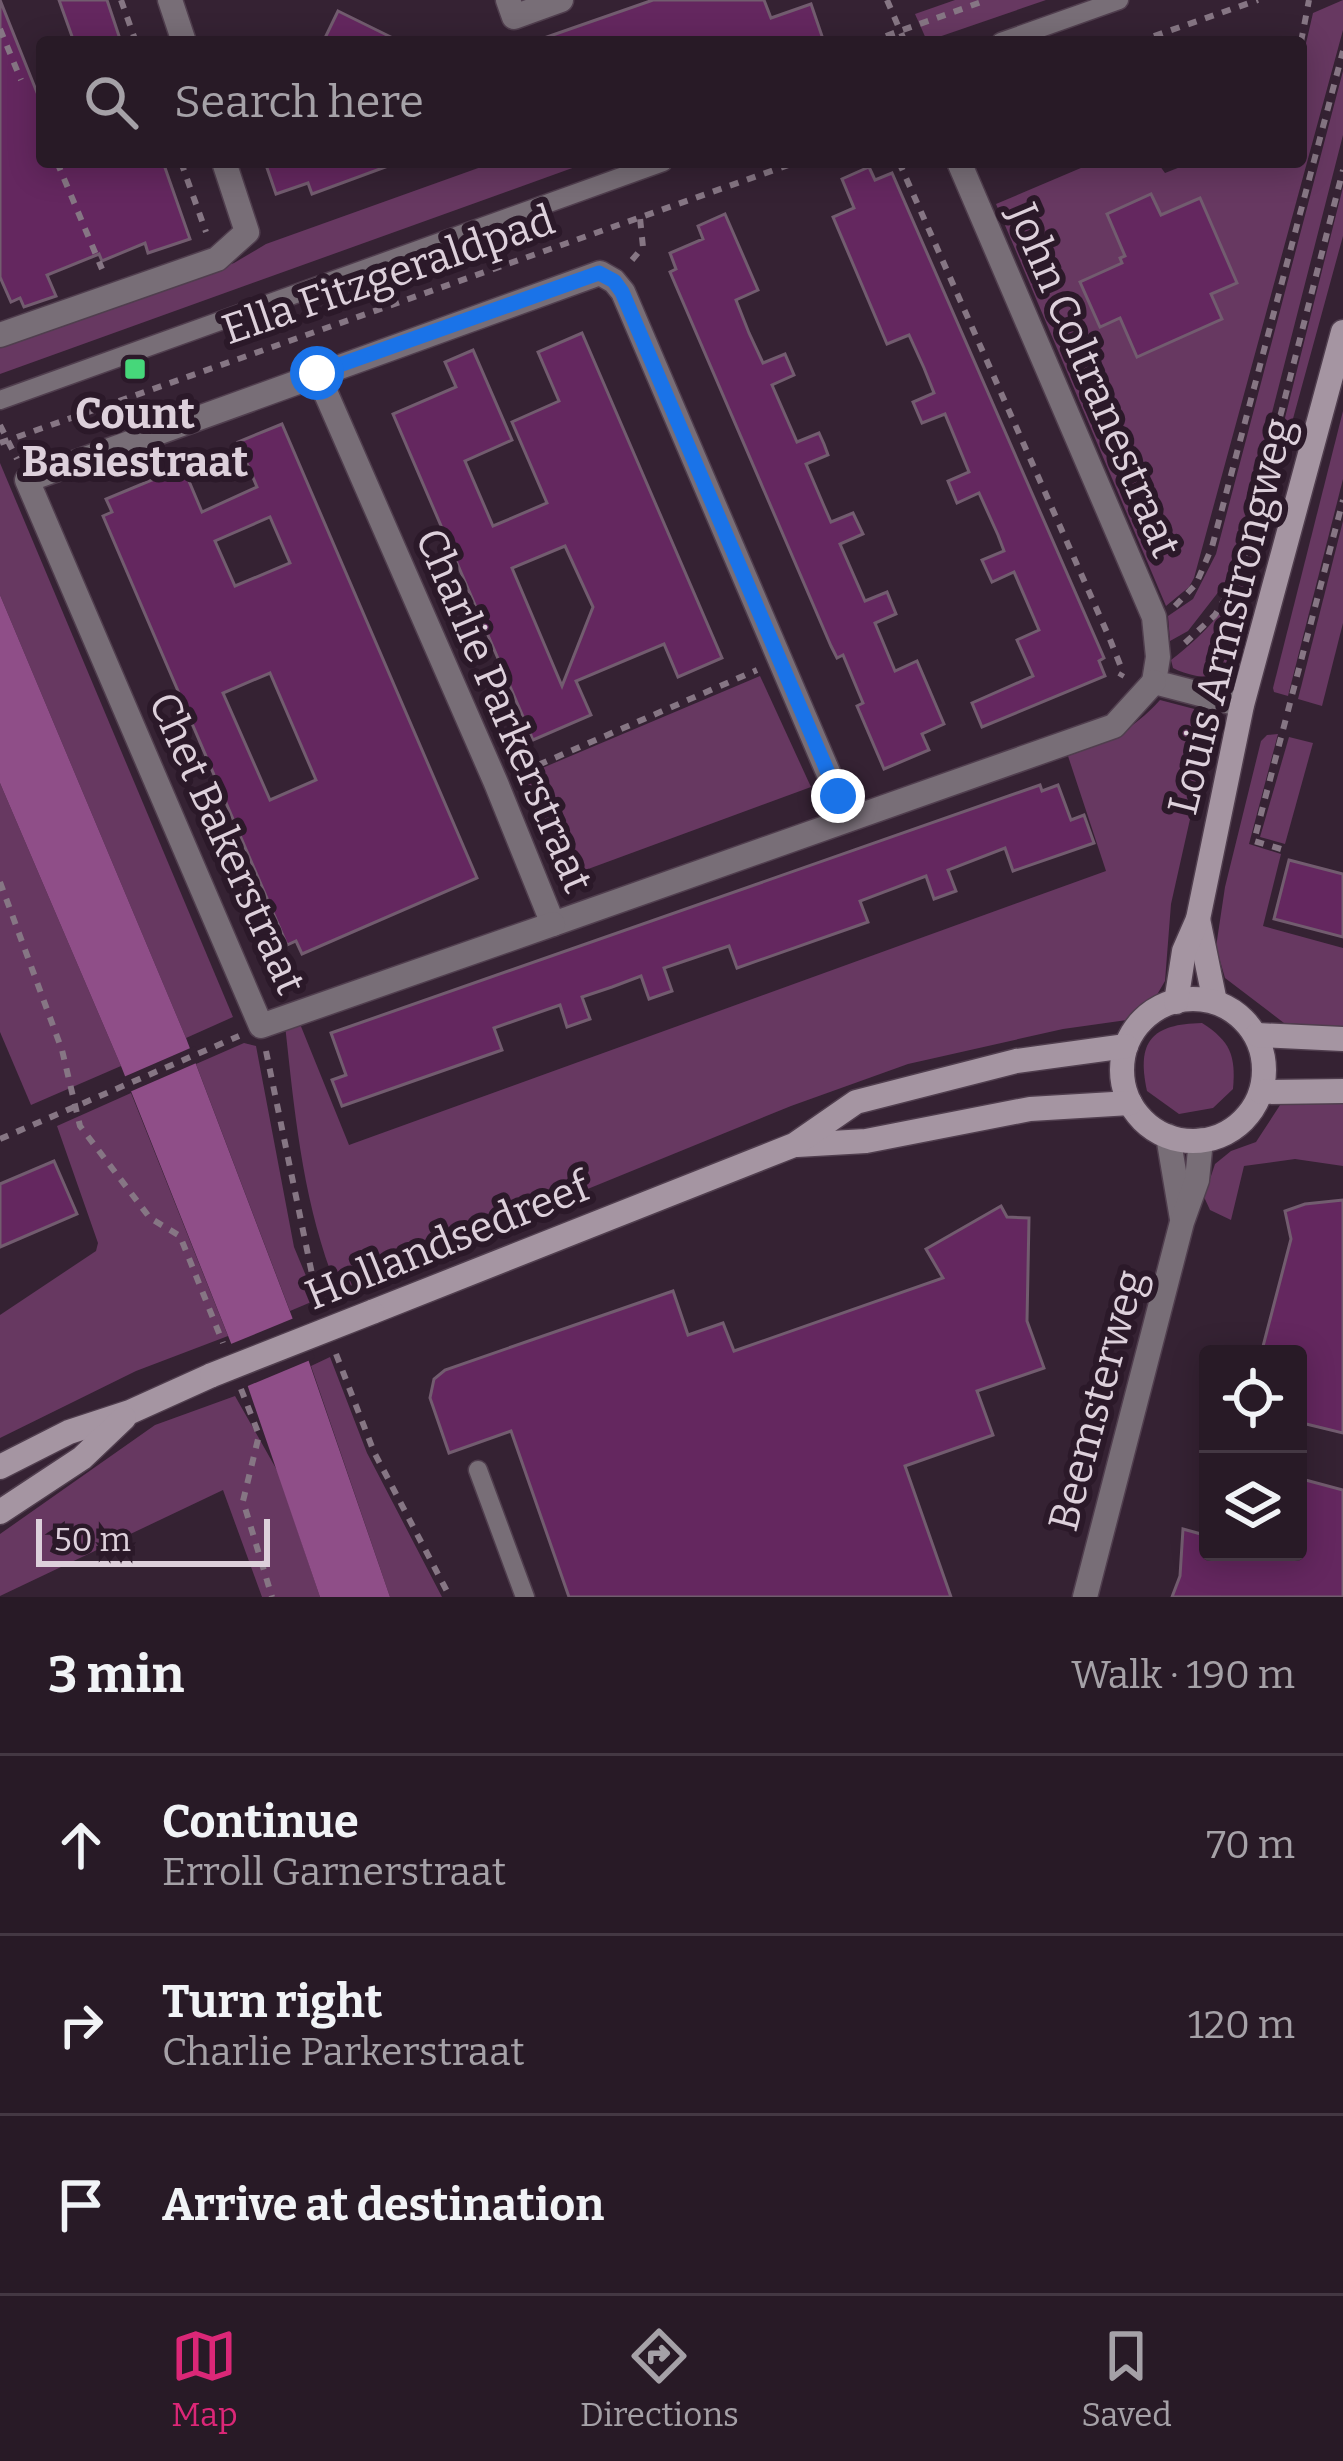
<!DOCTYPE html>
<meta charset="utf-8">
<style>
:root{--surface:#281a26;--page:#342732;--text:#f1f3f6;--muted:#a5a1a7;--line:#443843;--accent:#db2777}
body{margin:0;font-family:Bitter,serif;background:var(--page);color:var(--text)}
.controls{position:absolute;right:36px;bottom:36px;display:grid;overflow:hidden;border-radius:12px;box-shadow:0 6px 30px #0003}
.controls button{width:108px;height:108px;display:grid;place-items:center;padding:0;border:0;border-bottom:3px solid var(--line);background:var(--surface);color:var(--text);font:60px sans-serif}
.scale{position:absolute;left:36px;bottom:30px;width:234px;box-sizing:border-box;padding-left:12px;border:6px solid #ddd0db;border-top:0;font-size:33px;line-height:42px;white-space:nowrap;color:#ddd0db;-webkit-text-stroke:9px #2b1929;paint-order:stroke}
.stop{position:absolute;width:36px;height:36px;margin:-27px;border:9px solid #1a73e8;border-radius:50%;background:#fff}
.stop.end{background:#1a73e8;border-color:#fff;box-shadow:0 3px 12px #0008}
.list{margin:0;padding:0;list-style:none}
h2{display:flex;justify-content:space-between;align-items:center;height:156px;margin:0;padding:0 48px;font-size:51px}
h2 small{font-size:39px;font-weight:400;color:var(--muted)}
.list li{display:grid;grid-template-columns:78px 1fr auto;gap:36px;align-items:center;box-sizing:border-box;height:180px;padding:0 48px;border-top:3px solid var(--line)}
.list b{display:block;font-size:45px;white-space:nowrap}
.list p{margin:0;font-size:39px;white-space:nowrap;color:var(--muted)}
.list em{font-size:39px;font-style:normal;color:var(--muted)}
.icon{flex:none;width:66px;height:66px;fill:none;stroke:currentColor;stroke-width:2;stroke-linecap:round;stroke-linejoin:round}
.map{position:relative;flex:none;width:1343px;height:1597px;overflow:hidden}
.search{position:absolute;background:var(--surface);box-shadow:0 6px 30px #0003;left:36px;right:36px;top:36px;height:132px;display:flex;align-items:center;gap:30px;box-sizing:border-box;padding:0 42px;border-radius:12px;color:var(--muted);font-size:45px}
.sheet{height:696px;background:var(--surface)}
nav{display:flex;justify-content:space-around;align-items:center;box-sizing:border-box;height:168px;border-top:3px solid var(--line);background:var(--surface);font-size:33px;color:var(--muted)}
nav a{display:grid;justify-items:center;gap:6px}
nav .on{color:var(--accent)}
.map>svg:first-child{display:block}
</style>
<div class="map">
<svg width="1343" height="1597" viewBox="0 0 1343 1597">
<rect width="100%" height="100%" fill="#352233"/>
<g fill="#673861">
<polygon points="955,0 1046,0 927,41 915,14"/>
<polygon points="1343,0 1343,30 1194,578 1189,587 1166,606 996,204 1095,162 1157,162 1165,173 1193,162 1301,162 1301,65 1313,13"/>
<polygon points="1343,71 1343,135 1230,577 1188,631 1170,641 1168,616 1193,599 1216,554"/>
<polygon points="495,162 589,162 0,374 0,347 234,263 266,244"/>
<path d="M1343 187V236L1224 671 1220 678C1205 678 1186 675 1173 668L1171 660C1208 632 1235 601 1250 557Z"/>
<polygon points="1343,411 1343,479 1288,696 1274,692 1273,688"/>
<polygon points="0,463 233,1017 186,1038 0,595"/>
<polygon points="1343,521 1343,623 1322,706 1298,699"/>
<polygon points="760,676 811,787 561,879 521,777"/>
<path d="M1160 700 1202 711 1212 721 1171 904 1165 981 1151 1005 1127 1020 1063 1029 908 1064 791 1106 338 1291C303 1205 295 1116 285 1025L298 1019 349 1145 1106 871 1068 756C1106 743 1133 730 1160 700Z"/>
<polygon points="1278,734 1249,844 1281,854 1263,926 1343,948 1343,1027 1284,1023 1225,978 1216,947 1225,887 1261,741 1267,735"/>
<polygon points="1289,737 1313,743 1285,844 1260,837"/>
<polygon points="0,783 121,1066 31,1105 0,1032"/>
<path d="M1202 1023C1230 1041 1236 1055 1233 1089L1213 1108 1179 1114 1147 1091C1136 1041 1152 1024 1202 1023Z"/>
<polygon points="244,1043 256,1046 294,1247 316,1300 290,1311 196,1064"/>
<polygon points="131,1093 228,1336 136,1371 0,1438 0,1315 96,1251 98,1243 57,1126"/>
<polygon points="1282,1102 1343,1102 1343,1166 1295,1159 1244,1166 1231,1220 1210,1210 1204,1197 1215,1164 1231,1151 1256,1142"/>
<polygon points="330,1357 367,1453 442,1597 390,1597 311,1366"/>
<polygon points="235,1396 278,1472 320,1597 262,1597 223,1490 0,1596 0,1534 155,1425"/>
</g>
<polygon fill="#8f4e88" points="0,595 186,1038 308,1359 390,1597 320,1597 246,1381 121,1066 0,783"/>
<g fill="#352233">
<polygon points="195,1046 201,1061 125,1094 119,1079"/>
<polygon points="299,1316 315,1358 243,1388 226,1346"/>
</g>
<g fill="#64275f" stroke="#725c6f" stroke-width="3" fill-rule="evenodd">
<polygon points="0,0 42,105 42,162 163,162 190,239 148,253 145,243 102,261 99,254 47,275 56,296 24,307 20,298 11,302 0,277"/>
<polygon points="59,0 107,0 121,42 74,42"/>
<polygon points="653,0 764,0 771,18 811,4 824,42 545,42 544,38"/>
<polygon points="338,11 401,42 323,42"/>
<polygon points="265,162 391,162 391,165 312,194 308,183 276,194"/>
<polygon points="869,167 875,180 892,173 1104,658 1099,661 1105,676 982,727 972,703 1033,676 1017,640 1039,630 1014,572 992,582 982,560 1004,551 998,535 979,493 957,503 948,481 969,472 945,414 922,423 913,402 934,393 924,368 909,335 887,344 833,217 854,208 842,179"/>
<polygon points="1151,194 1161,215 1200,198 1237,283 1211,294 1222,319 1137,357 1120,318 1100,327 1080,282 1122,263 1120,258 1125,256 1107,214"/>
<polygon points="725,214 758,290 736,300 749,333 763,363 785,354 794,375 772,385 797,442 819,433 824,444 828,455 806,464 824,506 831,522 853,513 863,534 840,544 865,601 887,592 896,614 875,623 895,671 917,661 944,724 922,734 929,750 884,769 857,706 863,703 843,655 837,658 831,646 670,272 676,269 670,253 703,239 698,226"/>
<path d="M582 333 722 658 678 677 664 644 576 681 591 715 533 740 393 414 456 387 445 362 473 350 512 440 465 461 493 526 547 503 512 422 559 401 538 352ZM565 546 593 607 562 686 512 568Z"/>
<path d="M282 424 477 878 302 954 296 941 287 945 103 516 112 512 106 499 183 467 202 512 257 487 238 442ZM270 517 290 563 235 586 215 541ZM270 673 316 780 270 800 223 693Z"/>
<polygon points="1040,785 1042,791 1058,785 1071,820 1084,815 1094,843 1013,871 1005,848 948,870 956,891 934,899 926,876 860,901 868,922 737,968 729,946 664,968 672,991 649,999 641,976 612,987 582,997 590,1019 567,1027 560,1005 494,1028 502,1050 342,1106 332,1080 346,1075 331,1033"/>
<polygon points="1289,860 1343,874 1343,937 1274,919"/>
<polygon points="54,1161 77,1214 0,1247 0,1184"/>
<polygon points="1343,1200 1343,1433 1298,1422 1298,1354 1261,1354 1291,1239 1285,1211 1305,1204"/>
<polygon points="1001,1206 1007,1217 1029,1218 1027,1321 1044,1368 977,1391 993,1435 905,1466 951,1597 569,1597 511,1431 449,1453 430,1398 434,1379 445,1370 673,1291 688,1335 723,1323 734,1351 943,1278 926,1249"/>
<polygon points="1298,1478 1343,1490 1343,1597 1172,1597 1180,1576 1183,1529 1208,1536 1208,1552 1298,1552"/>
</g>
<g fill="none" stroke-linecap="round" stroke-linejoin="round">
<defs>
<g id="lane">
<polyline points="1001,42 1119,0"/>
<polyline points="0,400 663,162"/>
<polyline points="478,1470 525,1597"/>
</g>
<g id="street">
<polyline points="170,0 184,42"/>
<polyline points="508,0 514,17 561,0"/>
<polyline points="959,162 1154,617 1158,657 1154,682 1242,705"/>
<polyline points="0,335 217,259 247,232 224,162"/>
<polyline points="317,373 496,783 553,924 1114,726 1154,682"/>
<polyline points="553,924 261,1026 27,480 600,273 614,281 623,292 848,819"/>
<polyline points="1168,1136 1182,1219"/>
<polyline points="1085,1597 1182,1222 1197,1180 1201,1140"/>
</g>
<g id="secondary">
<polyline points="1198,919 1215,1002"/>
<circle cx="1193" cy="1070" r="71"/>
<polyline points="1176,1002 1184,951 1198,919 1242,705 1343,332"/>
<polyline points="1257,1035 1343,1039"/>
<polyline points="1261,1092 1343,1091"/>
<polyline points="797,1145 866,1141 1030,1109 1130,1103"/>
<polyline points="372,1312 794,1145 856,1102 1016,1061 1126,1046"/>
<polyline points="0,1467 69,1432 130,1412 212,1375"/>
<polyline points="0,1512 82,1458 124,1418"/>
</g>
</defs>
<use href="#lane" stroke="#503e4e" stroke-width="21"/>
<use href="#street" stroke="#503e4e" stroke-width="27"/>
<use href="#secondary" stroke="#503e4e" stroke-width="27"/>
<g stroke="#867684" stroke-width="6" stroke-dasharray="9 9" stroke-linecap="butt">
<polyline points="121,0 136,42"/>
<polyline points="887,0 905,42"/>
<polyline points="0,29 21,80"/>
<polyline points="869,42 987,0"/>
<polyline points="1137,42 1258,0"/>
<polyline points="1301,42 1309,0"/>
<polyline points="41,124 42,127"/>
<polyline points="57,162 102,269"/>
<polyline points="181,162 206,232"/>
<polyline points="899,162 1109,637 1123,672 1120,677"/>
<polyline points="632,260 643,247 640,218"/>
<polyline points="0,425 17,459"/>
<polyline points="0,443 797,162"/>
<polyline points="1175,606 1196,584 1212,547 1343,51"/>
<polyline points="1185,643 1215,615 1240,574 1343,170"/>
<polyline points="522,772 757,670"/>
<polyline points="1281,849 1254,841 1343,500"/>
<polyline points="0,882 62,1050 80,1126 150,1218 180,1236 223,1343"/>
<polyline points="266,1051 319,1308"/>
<polyline points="0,1139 239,1036"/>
<polyline points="336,1354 374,1452 450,1597"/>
<polyline points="241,1389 259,1435 243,1501 272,1597"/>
</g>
<use href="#lane" stroke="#786e77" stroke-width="18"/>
<use href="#street" stroke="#786e77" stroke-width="24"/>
<use href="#secondary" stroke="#a595a2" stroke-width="24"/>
<defs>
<polyline id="secondary-bridge" points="212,1375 372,1312"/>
</defs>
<use href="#secondary-bridge" stroke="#503e4e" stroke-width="27" stroke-linecap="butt"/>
<use href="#secondary-bridge" stroke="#a595a2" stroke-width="24"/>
</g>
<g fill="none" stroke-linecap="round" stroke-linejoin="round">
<polyline stroke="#1a73e8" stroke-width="15" points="317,373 599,273 614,281 622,292 838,796"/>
</g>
<rect fill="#46d77a" stroke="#2b1929" stroke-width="4.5" x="123" y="357" width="24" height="24" rx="6"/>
<g text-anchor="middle" stroke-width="12" stroke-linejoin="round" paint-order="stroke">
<g font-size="42" fill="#ddd0db" stroke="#2b1929">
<text transform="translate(388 274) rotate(-19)" y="15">Ella Fitzgeraldpad</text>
<text transform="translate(1095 380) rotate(67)" y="15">John Coltranestraat</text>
<text transform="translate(1230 616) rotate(-76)" y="15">Louis Armstrongweg</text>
<text transform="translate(505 710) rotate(67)" y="15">Charlie Parkerstraat</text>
<text transform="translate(228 843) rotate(66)" y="15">Chet Bakerstraat</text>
<text transform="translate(447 1240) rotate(-22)" y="15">Hollandsedreef</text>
<text transform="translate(1096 1400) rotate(-75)" y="15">Beemsterweg</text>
</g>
<g font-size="42" font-weight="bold" fill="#ddd0db" stroke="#2b1929">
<text x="135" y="428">Count<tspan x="135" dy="48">Basiestraat</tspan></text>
</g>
</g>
</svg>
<div class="controls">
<button><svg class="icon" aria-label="locate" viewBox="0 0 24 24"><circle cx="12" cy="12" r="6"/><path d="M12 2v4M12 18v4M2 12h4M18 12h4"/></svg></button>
<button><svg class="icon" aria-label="layers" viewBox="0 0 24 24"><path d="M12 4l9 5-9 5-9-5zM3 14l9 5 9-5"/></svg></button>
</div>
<div class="scale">50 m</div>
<div class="stop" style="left:317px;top:373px"></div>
<div class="stop end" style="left:838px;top:796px"></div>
<div class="search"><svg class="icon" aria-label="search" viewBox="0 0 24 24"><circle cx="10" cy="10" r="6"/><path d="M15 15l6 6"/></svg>Search here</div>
</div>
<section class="sheet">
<h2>3 min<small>Walk · 190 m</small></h2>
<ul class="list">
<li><svg class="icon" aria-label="ahead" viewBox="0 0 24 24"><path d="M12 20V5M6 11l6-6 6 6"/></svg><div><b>Continue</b><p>Erroll Garnerstraat</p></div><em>70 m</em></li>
<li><svg class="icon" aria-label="right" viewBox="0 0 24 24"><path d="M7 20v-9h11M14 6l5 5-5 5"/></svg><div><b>Turn right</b><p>Charlie Parkerstraat</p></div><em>120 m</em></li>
<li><svg class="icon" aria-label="arrive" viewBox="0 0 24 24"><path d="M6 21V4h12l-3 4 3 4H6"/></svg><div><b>Arrive at destination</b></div></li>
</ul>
</section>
<nav>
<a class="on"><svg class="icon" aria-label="map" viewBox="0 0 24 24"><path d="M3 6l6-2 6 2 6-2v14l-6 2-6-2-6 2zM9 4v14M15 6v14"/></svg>Map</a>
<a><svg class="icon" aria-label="directions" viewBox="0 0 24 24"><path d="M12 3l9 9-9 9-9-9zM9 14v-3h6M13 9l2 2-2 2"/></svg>Directions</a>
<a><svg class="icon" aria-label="saved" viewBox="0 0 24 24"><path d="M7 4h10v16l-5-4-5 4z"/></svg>Saved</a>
</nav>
